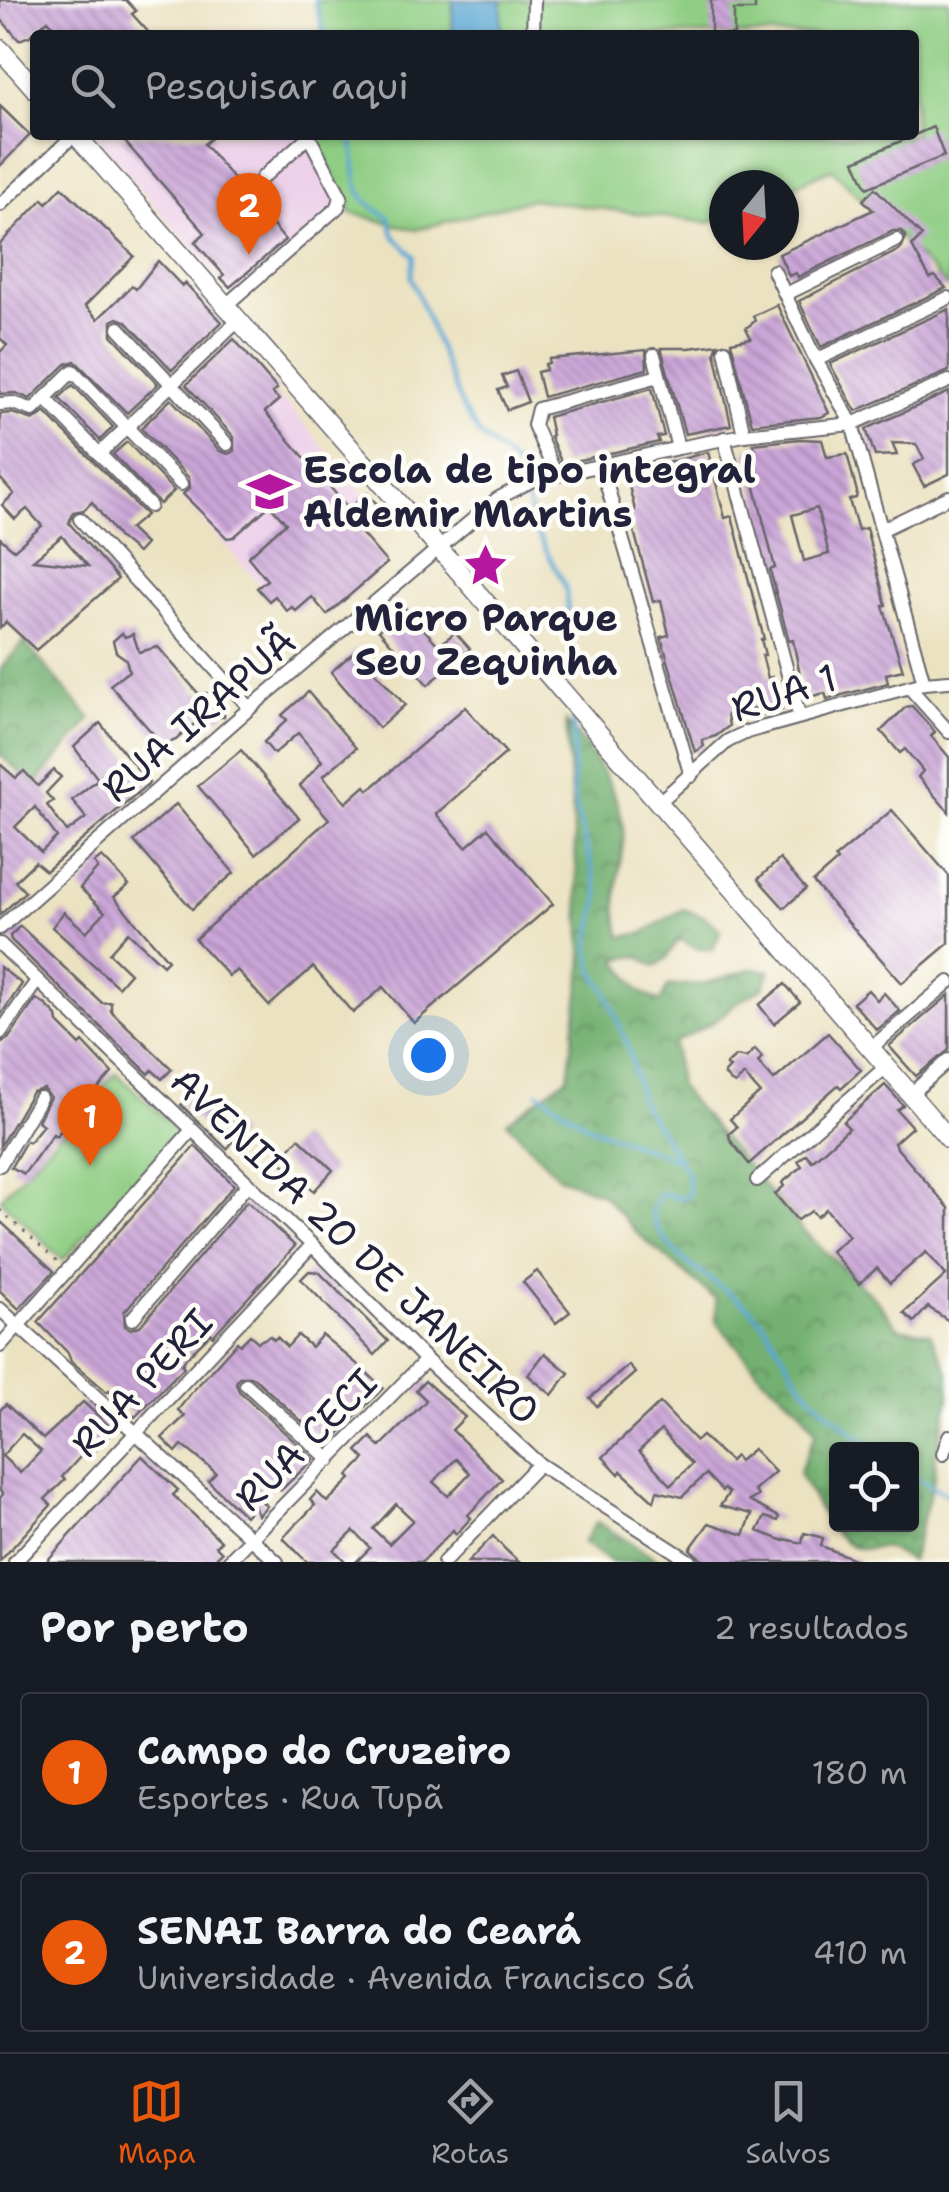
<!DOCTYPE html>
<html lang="pt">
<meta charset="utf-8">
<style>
:root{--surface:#171b24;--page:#20242c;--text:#f1f3f6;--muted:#9ea1a6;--line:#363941;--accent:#ea580c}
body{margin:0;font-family:"Shantell Sans",sans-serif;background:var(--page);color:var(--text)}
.controls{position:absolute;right:30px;bottom:30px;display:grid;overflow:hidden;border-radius:10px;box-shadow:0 2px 8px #0004}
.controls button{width:90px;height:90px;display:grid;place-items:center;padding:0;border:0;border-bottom:2px solid var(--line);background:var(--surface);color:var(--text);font:50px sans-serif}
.compass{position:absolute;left:709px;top:170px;width:90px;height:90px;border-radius:50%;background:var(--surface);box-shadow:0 2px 8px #0004;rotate:198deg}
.you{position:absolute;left:428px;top:1055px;width:35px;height:35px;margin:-25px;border:8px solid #fff;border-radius:50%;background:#1a73e8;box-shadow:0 0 0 15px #1a73e833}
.badge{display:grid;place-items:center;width:65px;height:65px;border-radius:50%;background:var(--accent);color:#fff;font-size:32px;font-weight:700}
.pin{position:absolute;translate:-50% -82px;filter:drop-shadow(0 2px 5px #0008)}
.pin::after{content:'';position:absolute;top:52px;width:35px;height:30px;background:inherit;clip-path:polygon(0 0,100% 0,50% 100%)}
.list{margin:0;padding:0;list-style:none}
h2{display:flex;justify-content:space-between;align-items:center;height:130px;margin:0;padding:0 40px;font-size:42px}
h2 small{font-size:32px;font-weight:400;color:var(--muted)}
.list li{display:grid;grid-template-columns:65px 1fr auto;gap:30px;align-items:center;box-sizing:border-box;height:160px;margin:0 20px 20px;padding:0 20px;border:2px solid var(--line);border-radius:10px}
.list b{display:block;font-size:38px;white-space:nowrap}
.list p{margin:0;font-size:32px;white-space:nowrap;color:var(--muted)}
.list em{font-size:32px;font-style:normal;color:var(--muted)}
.icon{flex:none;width:55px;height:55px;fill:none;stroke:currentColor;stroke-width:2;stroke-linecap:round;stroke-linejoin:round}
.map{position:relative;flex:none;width:949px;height:1562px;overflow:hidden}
.search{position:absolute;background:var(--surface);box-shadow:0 2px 8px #0004;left:30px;right:30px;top:30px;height:110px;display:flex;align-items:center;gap:25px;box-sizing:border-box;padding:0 35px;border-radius:10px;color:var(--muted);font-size:38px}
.sheet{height:490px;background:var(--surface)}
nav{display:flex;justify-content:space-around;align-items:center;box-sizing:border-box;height:140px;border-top:2px solid var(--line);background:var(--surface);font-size:28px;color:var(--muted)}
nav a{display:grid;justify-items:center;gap:5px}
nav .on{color:var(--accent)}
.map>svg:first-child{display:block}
</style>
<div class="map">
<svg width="949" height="1562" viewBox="0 0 949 1562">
<defs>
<pattern id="forest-crowns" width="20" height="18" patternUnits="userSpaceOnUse" patternTransform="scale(2.5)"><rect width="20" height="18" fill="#73b071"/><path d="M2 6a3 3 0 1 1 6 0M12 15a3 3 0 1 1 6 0" fill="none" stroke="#5e8f5e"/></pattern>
<pattern id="building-back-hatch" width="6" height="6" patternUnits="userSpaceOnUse" patternTransform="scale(2.5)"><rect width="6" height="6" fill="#cba6d8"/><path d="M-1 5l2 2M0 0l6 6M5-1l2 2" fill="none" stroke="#a487b0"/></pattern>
</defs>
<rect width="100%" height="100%" fill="#fdfcf7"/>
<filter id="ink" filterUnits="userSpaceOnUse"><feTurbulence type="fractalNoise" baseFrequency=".01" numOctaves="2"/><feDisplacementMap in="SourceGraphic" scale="20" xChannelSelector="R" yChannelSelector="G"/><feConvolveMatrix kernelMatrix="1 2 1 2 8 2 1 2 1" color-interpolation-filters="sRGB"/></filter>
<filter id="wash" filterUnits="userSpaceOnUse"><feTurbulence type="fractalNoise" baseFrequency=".0048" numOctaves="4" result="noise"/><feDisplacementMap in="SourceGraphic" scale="40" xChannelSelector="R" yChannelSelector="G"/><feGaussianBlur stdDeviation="2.25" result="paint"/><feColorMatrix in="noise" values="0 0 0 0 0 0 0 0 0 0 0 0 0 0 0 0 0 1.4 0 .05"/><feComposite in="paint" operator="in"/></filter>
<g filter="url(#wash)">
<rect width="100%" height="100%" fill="#ebe2c1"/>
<g fill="#edd1e9">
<polygon points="93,135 313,135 351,213 240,303"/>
<polygon points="282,398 364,495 260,585 176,490"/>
</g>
<g fill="url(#forest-crowns)" stroke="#4a6956" stroke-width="2.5" fill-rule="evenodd">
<polygon points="24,642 91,719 35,785 0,755 0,669"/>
<path d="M566 722C591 751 628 802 623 842 619 875 611 905 622 937L643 933 683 909 704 916 721 930 713 949H699L678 939 667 958 655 967 639 956 617 959 639 991 660 1002 668 986 703 984 754 968 770 971 764 987 733 1005 715 1021 674 1043 679 1087 803 1231 877 1300 898 1328 930 1333 949 1373V1399L936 1453 935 1476 911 1561C903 1557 891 1549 882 1547 880 1547 867 1549 865 1549 830 1546 816 1500 799 1473L816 1432 800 1408 763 1377 716 1321V1299L637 1233 602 1194 559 1177 507 1122 568 1077 583 962ZM836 1450H912V1524H836Z"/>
<polygon points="597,1522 662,1562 611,1562 583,1542"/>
</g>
<g fill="#8fcd83" stroke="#58785f" stroke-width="2.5">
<polygon points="315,0 949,0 949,288 832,169 784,190 784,185 724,185 724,216 709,223 531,199 416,230 351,213 313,135 914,135 914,35 324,35"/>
<polygon points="116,1073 180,1132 63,1260 0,1199"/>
</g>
<polygon fill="#5ca8d5" stroke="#3f6588" stroke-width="2.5" points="453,0 502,0 501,35 452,35"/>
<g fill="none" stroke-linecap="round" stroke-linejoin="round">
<g stroke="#5ca8d5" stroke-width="4">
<polyline points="315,0 324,35"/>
<path d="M351 135C360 175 346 196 389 217L394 236 414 256 411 277 463 409 479 434 515 465 521 482"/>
<polyline points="524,491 537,533 566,588 574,680"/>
<path d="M574 713 573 796 599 895 589 949 593 970 605 989 628 1046 641 1102 688 1174 689 1195 679 1198 661 1193 651 1210C660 1255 714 1279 747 1306 772 1328 785 1363 805 1388 824 1411 852 1431 875 1450"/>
<polyline points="538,1092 590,1127 677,1159"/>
<polyline points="912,1476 949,1495"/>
</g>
</g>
<g id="blocks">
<g fill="url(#building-back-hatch)" fill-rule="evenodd">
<polygon points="0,0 126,0 136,11 132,14 151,35 61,35 48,20 30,36 19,40 0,18"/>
<polygon points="711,0 755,0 755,10 734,10 734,35 711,35"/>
<polygon points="0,106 30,135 0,166"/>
<polygon points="933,127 944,156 867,188 855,161"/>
<polygon points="119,135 215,135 204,144 285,240 230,287 221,278 224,275 195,242 205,233"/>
<polygon points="62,187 134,256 85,306 98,319 132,286 136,289 158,261 182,286 185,283 222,322 172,370 126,321 118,318 112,321 112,335 158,384 127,413 75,361 66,364 30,399 16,393 0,394 0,352 7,345 0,338 0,244 43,199 47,203"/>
<polygon points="875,188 922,236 912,246 916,254 930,278 935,276 946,288 821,347 799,301 901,249 906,237 902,231 893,231 798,277 796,273 789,276 779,254 873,210 863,200"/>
<polygon points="777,305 829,413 821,417 752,424 731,342 751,338 746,328 755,321 753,316"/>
<polygon points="949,309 949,371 856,411 830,364"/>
<polygon points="234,339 277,389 272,393 279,400 265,412 349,509 367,493 385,513 361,533 387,563 327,615 312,597 296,611 292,607 287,611 275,596 269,601 257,588 267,580 248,557 286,523 270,505 234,537 227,538 183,494 190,488 189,478 141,428 171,399 220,451 228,454 234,451 234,437 186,385"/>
<polygon points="718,344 715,352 731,425 685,434 661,348 689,348"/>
<polygon points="646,350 647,369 543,397 537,372 546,370 545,364 549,363 549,359"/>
<polygon points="516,371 528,402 507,410 498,390 507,387 502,376"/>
<polygon points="73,385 113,427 100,440 59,398"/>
<polygon points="652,388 664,436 657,437 659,442 562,464 550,436 552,435 548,417"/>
<polygon points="949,392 949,474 924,486 913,465 924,459 916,444 892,443 897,455 875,456 866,429"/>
<path d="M45 412 146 515 129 529 145 544 137 553 119 538 92 502 84 510 73 512 69 523 118 579 36 650 6 622 0 628V538L14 550 42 526 27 509 15 519 2 505 14 494 0 478V414L12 413 34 420ZM62 536 88 566 33 560Z"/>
<path d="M800 439 822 440 827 457 847 454 857 492 856 498 849 500 858 530 866 528 886 605 883 606 903 670 886 674 888 683 827 699 825 693 809 697 808 694 804 695 793 640 789 641 770 570 775 568 746 451 755 449 753 444ZM817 508 829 554 804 561 792 515Z"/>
<polygon points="127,442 174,491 160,504 113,454"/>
<polygon points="708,452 725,518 732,516 764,639 761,639 765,655 762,655 768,678 772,677 782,710 758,716 756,708 727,715 729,726 716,736 702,740 704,746 695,752 661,637 669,635 661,600 653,602 629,512 635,510 626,474"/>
<polygon points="405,608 439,646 455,632 470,649 428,685 379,630"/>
<polygon points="122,633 125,637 133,634 139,652 158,647 198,693 224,694 224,717 202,717 176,740 163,745 110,685 129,671 126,659 116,652 113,641"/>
<polygon points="356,650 405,705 379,728 331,672"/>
<polygon points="308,692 356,748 323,776 346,803 365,786 369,790 465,707 506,753 436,814 466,847 488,828 553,904 414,1023 383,987 353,1013 313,967 269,1006 237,970 229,976 195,939 329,819 300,786 322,761 298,733 274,754 264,742 287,720 282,715"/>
<polygon points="912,706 935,732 931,736 949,757 949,812 918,777 923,771 905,749 900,753 881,731 906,707"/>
<path d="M100 723 149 783 46 871 35 862 15 881 25 892 0 915V764L16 778 24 771 38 786 54 770 61 777 46 793 53 801 47 805 67 832 86 818 72 800 98 779 74 747ZM35 807 57 837 41 852 15 827Z"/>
<polygon points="241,750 299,818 256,854 198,786"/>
<polygon points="176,804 234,873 192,909 134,841"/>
<polygon points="892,810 949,876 949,943 902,983 813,882 837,861 835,858"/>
<polygon points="102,857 129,885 114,897 168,960 163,965 128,932 109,953 130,973 118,987 52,927 64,912 86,932 105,912 80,888 98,868 94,863"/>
<polygon points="780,859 806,889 784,908 758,879"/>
<polygon points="20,926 102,1003 111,1002 111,1011 172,1069 162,1079 152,1070 149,1074 11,940 10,936"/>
<polygon points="0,967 22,984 0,1016"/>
<polygon points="785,984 800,1002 774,1024 759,1005"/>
<polygon points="868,990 877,1000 884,993 900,1011 877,1030 853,1003"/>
<polygon points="949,995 949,1050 916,1076 889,1046"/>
<polygon points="36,999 46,1005 57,1016 58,1023 80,1045 83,1042 112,1073 56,1136 53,1134 24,1174 11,1167 26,1141 29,1142 43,1125 38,1121 50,1097 44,1089 32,1092 0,1146 0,1043 8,1039"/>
<polygon points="828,1033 861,1070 841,1088 838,1085 749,1164 730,1140 729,1134 737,1127 730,1119 760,1093 744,1075 735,1084 730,1081 724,1074 730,1068 726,1065 736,1056 746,1058 755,1049 762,1057 758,1062 774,1080"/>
<polygon points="885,1085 903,1105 897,1110 912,1127 894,1143 896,1147 949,1208 949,1321 928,1307 914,1322 904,1313 946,1275 926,1252 890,1283 877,1268 859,1284 831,1251 849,1236 826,1209 817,1217 812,1211 797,1220 775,1194 784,1186 782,1183 802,1166 798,1161 806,1154 812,1161 849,1128 843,1122"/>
<polygon points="194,1093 240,1133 227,1149 181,1105"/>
<polygon points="299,1138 333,1170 314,1191 279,1160"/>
<polygon points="195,1146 234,1185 124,1312 125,1326 131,1329 140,1326 247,1201 295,1246 213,1336 211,1333 186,1358 182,1365 184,1367 135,1417 109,1390 107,1392 71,1361 68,1353 38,1322"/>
<polygon points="0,1221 54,1271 19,1309 0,1291"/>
<polygon points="309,1271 319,1272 388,1341 375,1355 301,1279"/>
<polygon points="537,1271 570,1312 556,1323 523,1282"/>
<polygon points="250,1335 258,1342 270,1336 274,1340 277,1337 287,1347 298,1335 311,1347 322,1335 363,1369 358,1374 365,1371 383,1388 328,1445 253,1377 239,1377 236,1383 239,1391 314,1459 281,1490 274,1484 260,1500 267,1506 258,1515 254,1506 245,1516 208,1481 216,1473 208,1466 182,1445 176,1452 162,1438 185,1416 178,1410 191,1393 237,1342 240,1345"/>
<polygon points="545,1353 569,1373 552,1395 528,1375"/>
<polygon points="629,1365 635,1373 597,1406 590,1398"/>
<path d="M425 1381 465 1417 452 1430 502 1479 468 1515 471 1518 456 1534 453 1530 422 1562H356L370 1548 354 1531 334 1550 346 1562H307L283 1538 315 1505 310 1500 317 1492 327 1502 351 1479 348 1476 365 1459 357 1451 371 1437 380 1447 424 1403 426 1400 416 1390ZM456 1459 470 1473 448 1496 433 1482ZM396 1504 413 1520 389 1544 373 1529Z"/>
<path d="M83 1402 108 1425 105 1429 111 1434 96 1450 91 1445 62 1477 65 1480 45 1499 51 1505 0 1561V1498L3 1494 0 1491V1410L6 1404 43 1439ZM22 1434 41 1451 20 1473 2 1456Z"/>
<path d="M660 1403 696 1441 702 1436 730 1461 735 1456 739 1461 753 1449 775 1472 754 1490 758 1496 749 1501 779 1517 778 1521 765 1517 758 1531 784 1541 785 1539 802 1543 804 1533 813 1535 823 1538 821 1546 862 1562H706L700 1558 690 1549 709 1523 744 1535 752 1514 720 1506 729 1493 724 1489 722 1491 706 1474 682 1497 657 1491 654 1501 621 1471 619 1474 603 1457ZM661 1430 692 1464 671 1485 639 1451Z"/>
<polygon points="142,1456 178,1490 173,1495 221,1541 216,1546 222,1552 212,1562 46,1562"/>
<polygon points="493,1536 506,1550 519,1562 468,1562"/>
</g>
</g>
</g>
<g filter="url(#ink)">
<use href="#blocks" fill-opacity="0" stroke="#68656a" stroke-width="2.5"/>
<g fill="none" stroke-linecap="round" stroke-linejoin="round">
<defs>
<g id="minor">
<polyline points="533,35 534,0"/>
<polyline points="262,178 309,136"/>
<polyline points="0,205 74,135"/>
<polyline points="774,271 816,360 852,424 924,683"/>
<polyline points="786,294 897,240"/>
<polyline points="225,306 338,207 341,197 308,135"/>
<polyline points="119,328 227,444"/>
<polyline points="725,350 744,435"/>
<polyline points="654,355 678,448"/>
<polyline points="816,360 948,298"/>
<polyline points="46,399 150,506"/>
<polyline points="0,404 13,403 33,410 73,371 181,484"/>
<polyline points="724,438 799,715"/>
<polyline points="99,454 238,321"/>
<polyline points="601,465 691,776"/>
<polyline points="556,475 534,425 538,409 659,376"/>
<polyline points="80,519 250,708"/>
<polyline points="883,529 949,497"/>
<polyline points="909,687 949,732"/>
<polyline points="658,803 728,741 747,732 924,683 949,681"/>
<polyline points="0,928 250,708 497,499 531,481 678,448 744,435 852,424 949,381"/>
<polyline points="0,944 312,1245 426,1360 539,1464 691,1562"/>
<polyline points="0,1033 37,981"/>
<polyline points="871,1048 949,982"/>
<polyline points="911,1094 949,1060"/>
<polyline points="0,1165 40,1098"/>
<polyline points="757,1180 887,1066"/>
<polyline points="0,1309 277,1562"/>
<polyline points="132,1319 248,1184"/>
<polyline points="0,1346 191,1131"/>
<polyline points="246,1384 330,1460"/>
<polyline points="943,1454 949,1436"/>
<polyline points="15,1562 312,1245"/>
<polyline points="228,1562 426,1360"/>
<polyline points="444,1562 539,1464"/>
</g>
<g id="major">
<polyline points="0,49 35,89"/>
<polyline points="76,135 449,560 949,1139"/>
</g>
</defs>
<use href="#minor" stroke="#68656a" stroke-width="16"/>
<use href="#major" stroke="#68656a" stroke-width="21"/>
<polyline stroke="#68656a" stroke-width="2.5" stroke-dasharray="2.5 8" stroke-linecap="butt" points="0,1210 57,1261"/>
<use href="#minor" stroke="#fff" stroke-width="12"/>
<use href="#major" stroke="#fff" stroke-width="18"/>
</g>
</g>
<defs>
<symbol id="school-bare" viewBox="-9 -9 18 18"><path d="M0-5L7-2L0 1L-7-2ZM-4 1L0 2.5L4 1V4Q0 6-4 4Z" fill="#b5179e" stroke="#fdfcf7" stroke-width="2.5" paint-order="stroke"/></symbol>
<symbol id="sight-bare" viewBox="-9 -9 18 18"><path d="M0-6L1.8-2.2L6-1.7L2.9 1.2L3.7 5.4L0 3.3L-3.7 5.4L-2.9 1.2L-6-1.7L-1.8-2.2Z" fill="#b5179e" stroke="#fdfcf7" stroke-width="2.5" paint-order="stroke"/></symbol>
</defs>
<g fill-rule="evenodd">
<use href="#school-bare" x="238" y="460" width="63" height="63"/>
<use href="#sight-bare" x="454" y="534" width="63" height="63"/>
</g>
<g text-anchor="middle" stroke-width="9" stroke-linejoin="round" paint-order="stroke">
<g font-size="38" font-weight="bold" fill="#22223b" stroke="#fdfcf7" text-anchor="start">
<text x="303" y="483">Escola de tipo integral<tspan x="303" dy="44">Aldemir Martins</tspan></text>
<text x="486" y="631" text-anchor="middle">Micro Parque<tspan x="486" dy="44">Seu Zequinha</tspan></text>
</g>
<g font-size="38" fill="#22223b" stroke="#fdfcf7">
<text transform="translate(784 693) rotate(-18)" y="13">RUA 1</text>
<text transform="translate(199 715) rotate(-41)" y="13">RUA IRAPUÃ</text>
<text transform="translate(355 1246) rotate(44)" y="13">AVENIDA 20 DE JANEIRO</text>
<text transform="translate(142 1383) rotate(-47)" y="13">RUA PERI</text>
<text transform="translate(306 1440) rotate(-45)" y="13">RUA CECI</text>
</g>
</g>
</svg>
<div class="controls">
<button><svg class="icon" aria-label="locate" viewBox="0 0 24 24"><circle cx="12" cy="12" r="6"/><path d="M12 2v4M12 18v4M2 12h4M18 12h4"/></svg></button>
</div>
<svg class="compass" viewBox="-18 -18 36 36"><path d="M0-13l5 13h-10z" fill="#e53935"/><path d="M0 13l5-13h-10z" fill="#9ea1a6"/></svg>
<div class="you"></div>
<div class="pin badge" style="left:90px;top:1166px">1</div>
<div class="pin badge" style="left:249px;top:255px">2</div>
<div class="search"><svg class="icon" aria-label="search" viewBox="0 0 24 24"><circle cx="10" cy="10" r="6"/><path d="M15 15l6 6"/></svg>Pesquisar aqui</div>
</div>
<section class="sheet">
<h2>Por perto<small>2 resultados</small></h2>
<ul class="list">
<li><span class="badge">1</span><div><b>Campo do Cruzeiro</b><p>Esportes · Rua Tupã</p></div><em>180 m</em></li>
<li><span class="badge">2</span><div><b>SENAI Barra do Ceará</b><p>Universidade · Avenida Francisco Sá</p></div><em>410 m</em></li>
</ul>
</section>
<nav>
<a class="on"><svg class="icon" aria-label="map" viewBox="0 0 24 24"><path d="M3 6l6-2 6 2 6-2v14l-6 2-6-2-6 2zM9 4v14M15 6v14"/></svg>Mapa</a>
<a><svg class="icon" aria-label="directions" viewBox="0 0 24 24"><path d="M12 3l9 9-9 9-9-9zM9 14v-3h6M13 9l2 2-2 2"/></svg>Rotas</a>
<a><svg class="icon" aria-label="saved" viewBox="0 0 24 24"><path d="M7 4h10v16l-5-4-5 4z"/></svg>Salvos</a>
</nav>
